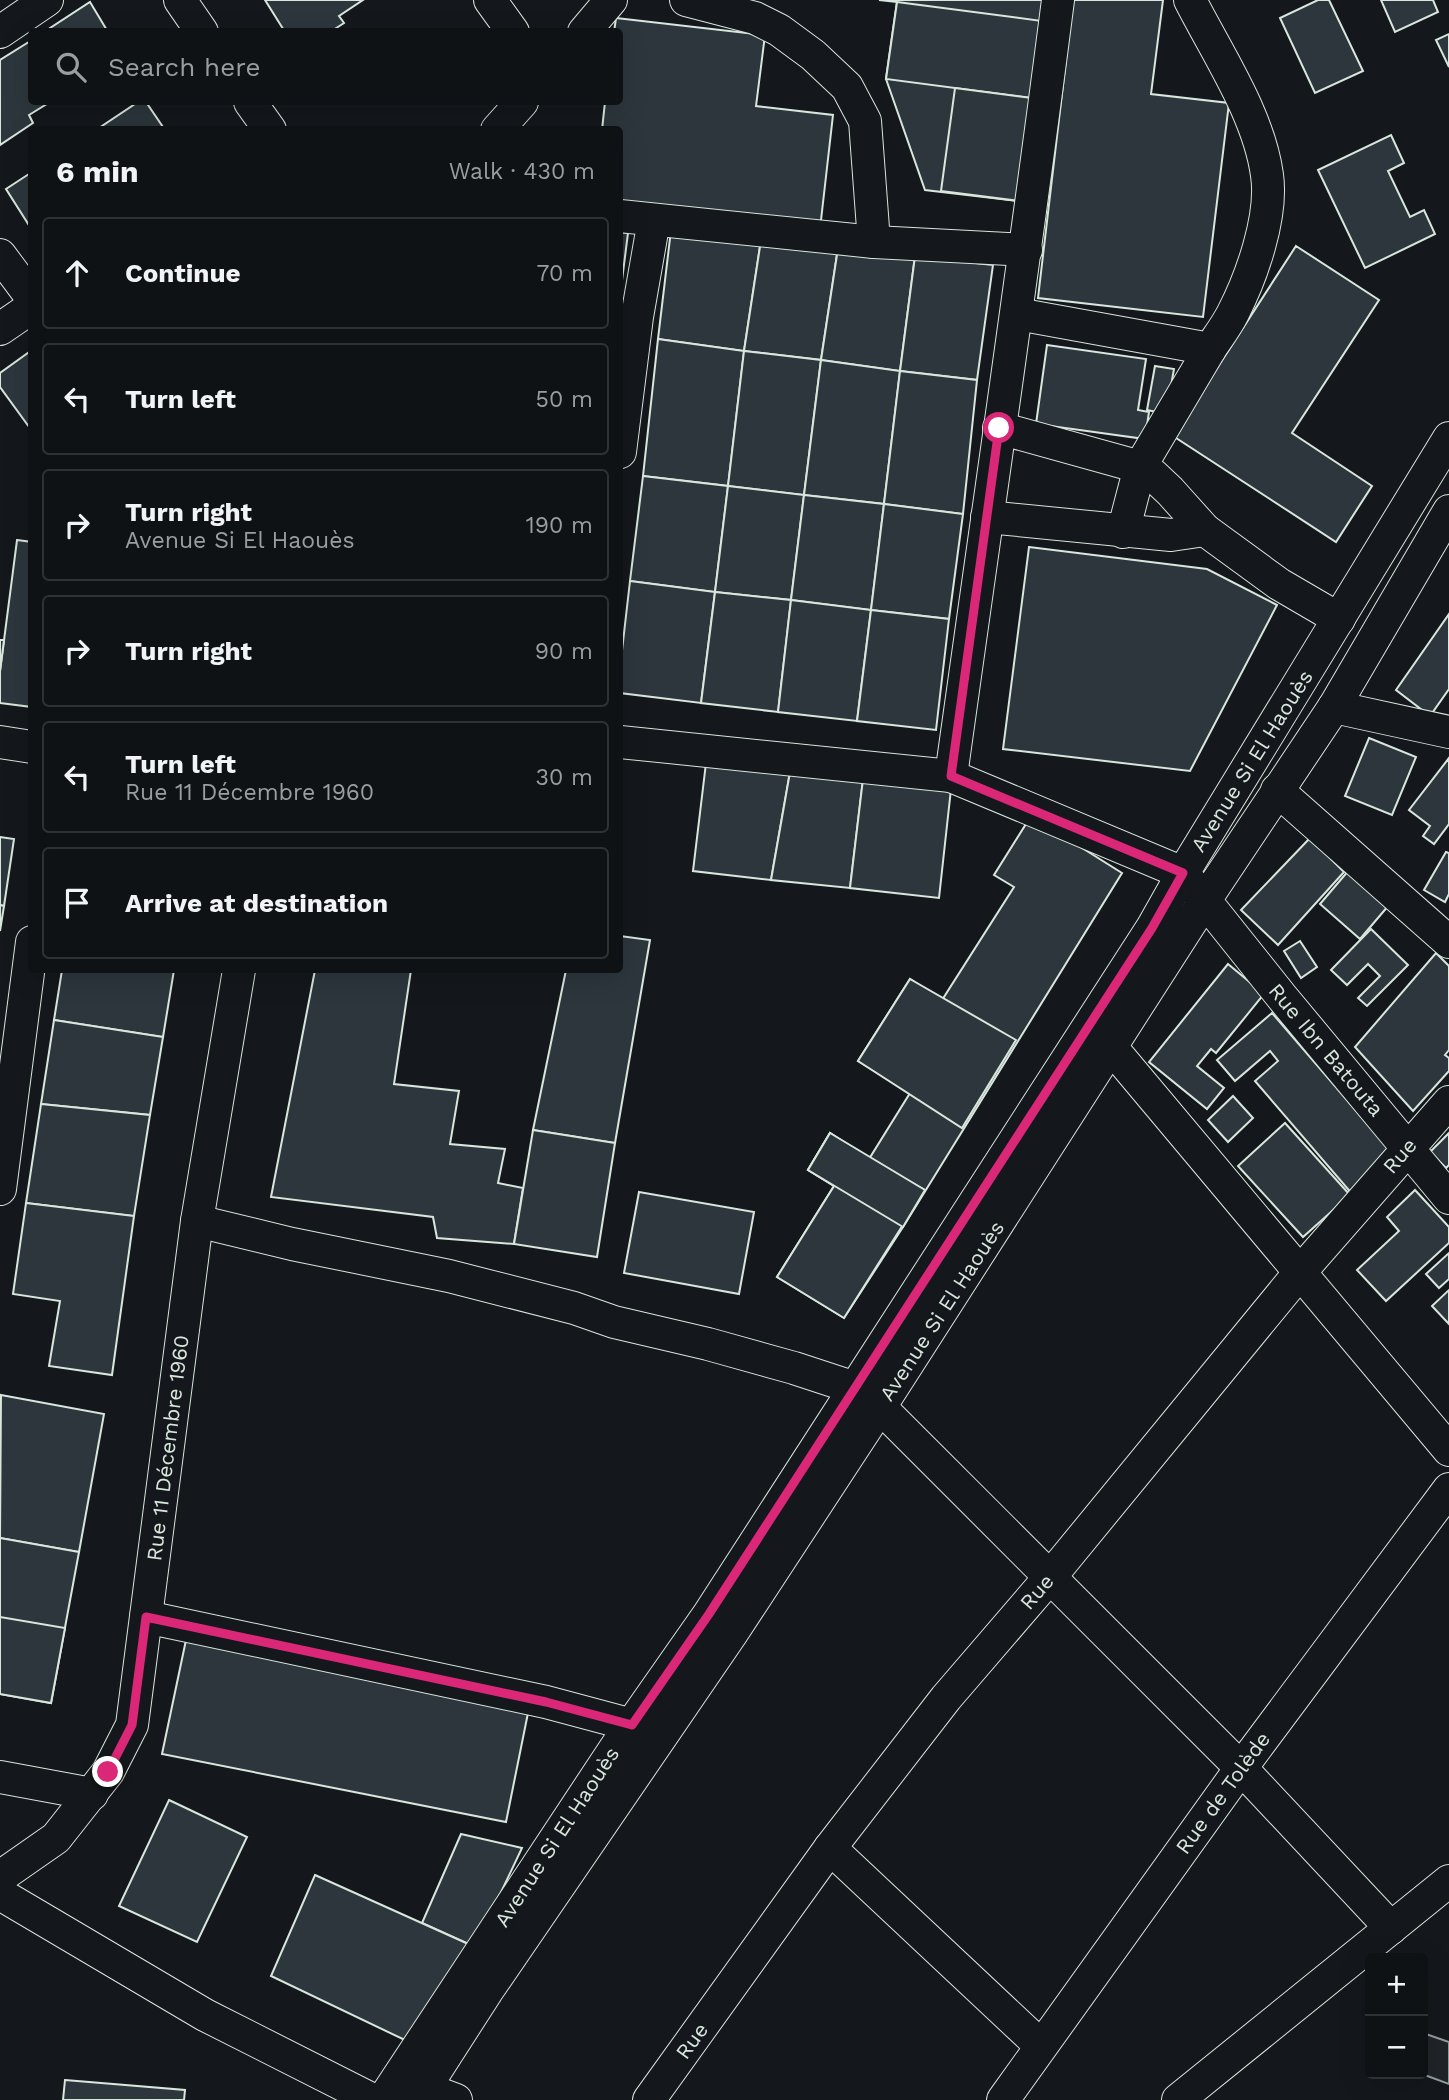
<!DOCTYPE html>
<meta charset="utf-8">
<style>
:root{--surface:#0f1215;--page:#1d2022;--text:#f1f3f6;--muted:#9b9ea0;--line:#2f3234}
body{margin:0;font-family:"Work Sans",sans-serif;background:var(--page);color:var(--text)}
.controls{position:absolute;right:21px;bottom:21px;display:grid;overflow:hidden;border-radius:7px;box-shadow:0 7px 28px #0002}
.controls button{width:63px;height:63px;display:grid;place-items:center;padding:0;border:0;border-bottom:2px solid var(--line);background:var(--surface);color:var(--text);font:35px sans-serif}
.stop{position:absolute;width:21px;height:21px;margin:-16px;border:5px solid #db2777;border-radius:50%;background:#fff}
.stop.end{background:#db2777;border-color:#fff;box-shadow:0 2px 7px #0008}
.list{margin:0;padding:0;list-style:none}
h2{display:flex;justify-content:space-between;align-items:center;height:91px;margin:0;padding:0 28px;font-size:30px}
h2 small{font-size:23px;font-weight:400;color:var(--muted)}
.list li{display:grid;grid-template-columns:46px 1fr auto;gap:21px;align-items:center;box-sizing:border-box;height:112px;margin:0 14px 14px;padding:0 14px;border:2px solid var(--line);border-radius:7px}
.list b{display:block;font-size:26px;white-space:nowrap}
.list p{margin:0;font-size:23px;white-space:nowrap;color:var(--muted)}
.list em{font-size:23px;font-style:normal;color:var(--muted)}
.icon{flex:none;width:38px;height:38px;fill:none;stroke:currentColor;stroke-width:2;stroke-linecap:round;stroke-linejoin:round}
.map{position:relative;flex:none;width:1449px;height:2100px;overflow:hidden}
.search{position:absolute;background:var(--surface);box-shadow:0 7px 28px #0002;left:28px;top:28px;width:595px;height:77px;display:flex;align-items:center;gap:18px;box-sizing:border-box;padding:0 24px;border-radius:7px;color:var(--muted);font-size:26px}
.panel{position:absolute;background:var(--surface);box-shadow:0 7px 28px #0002;left:28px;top:126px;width:595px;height:847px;border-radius:7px}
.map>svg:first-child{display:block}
</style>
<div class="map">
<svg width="1449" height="2100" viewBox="0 0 1449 2100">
<rect width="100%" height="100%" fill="#14181c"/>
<polygon fill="#202428" stroke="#939e99" stroke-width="2" points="1423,2033 1449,2042 1449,2084 1422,2074"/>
<g fill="#2c363c" stroke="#d8e6dc" stroke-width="2">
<polygon points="265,0 363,0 339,16 344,23 330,32 285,32"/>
<polygon points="879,0 1045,0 1019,201 925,190 886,79 897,2"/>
<polygon points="1073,0 1163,0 1151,94 1229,103 1203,317 1038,298"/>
<polygon points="1318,0 1329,0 1363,71 1315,93 1280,18"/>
<polygon points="1381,0 1433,0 1438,12 1395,32"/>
<polygon points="90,2 108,32 44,32"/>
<polygon points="897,2 1042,21 1032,98 886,79"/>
<polygon points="616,18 765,35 756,106 833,115 820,229 620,205 620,130 602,130 605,102 620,102 620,32 614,32"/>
<polygon points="1449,34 1449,67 1436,40"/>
<polygon points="32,40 32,102 50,102 29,115 33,123 0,145 0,60"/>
<polygon points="955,88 1032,98 1019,201 941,191"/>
<polygon points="138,102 146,102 165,130 96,130"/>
<polygon points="1391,135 1404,163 1388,171 1410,217 1424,210 1435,234 1365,268 1318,170"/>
<polygon points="32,172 32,230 6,189"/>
<polygon points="671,230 761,240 744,351 658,339"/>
<polygon points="620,232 628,233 620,296"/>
<polygon points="761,240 838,248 821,360 744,351"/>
<polygon points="1296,246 1379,300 1292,433 1372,486 1336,542 1173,436"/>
<polygon points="838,248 915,256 900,371 821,360"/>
<polygon points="915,256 993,265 977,380 900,371"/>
<polygon points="658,339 744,351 728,486 643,476"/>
<polygon points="1047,345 1146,359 1138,410 1149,412 1145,439 1036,424"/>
<polygon points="32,350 32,431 0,387 0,373"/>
<polygon points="744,351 821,360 804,495 728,486"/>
<polygon points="821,360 900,371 884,504 804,495"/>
<polygon points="1155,366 1174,369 1166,414 1147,410"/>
<polygon points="900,371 977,380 963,514 884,504"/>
<polygon points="643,476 728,486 715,592 630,581"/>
<polygon points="728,486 804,495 791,600 715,592"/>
<polygon points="804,495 884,504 871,610 791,600"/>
<polygon points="884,504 963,514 949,619 871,610"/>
<polygon points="17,540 32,542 32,707 0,703 0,671"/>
<polygon points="1029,547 1207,569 1277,605 1190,771 1003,749"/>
<polygon points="630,581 715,592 701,703 620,693 620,668"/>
<polygon points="715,592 791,600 778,712 701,703"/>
<polygon points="791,600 871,610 857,721 778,712"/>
<polygon points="871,610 949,619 936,730 857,721"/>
<polygon points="1449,614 1449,689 1430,716 1396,690"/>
<polygon points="0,640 4,640 0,671"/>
<polygon points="1369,738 1416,757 1392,815 1345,796"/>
<polygon points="1449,758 1449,824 1434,844 1423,836 1430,826 1409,810"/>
<polygon points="706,763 790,772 771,880 693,871"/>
<polygon points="790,772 863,779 850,888 771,880"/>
<polygon points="863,779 951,789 939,898 850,888"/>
<polygon points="1031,816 1122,873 903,1227 844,1318 777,1277 834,1186 808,1170 830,1133 869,1159 910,1093 858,1061 910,979 942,1000 1014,887 994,875"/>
<polygon points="0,837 14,839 4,906 0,905"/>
<polygon points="1310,838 1344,872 1278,945 1241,910"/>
<polygon points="1446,852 1449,853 1449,894 1445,902 1424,890"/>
<polygon points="1349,870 1389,905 1360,939 1320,904"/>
<polygon points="0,905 4,906 0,931"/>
<polygon points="1371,929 1408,965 1367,1006 1358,998 1380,976 1368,964 1347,985 1331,970"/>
<polygon points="620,936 650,940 615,1143 533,1130 566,970 620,970"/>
<polygon points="1300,941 1317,967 1301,978 1284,951"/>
<polygon points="1436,953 1449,966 1449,1050 1445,1055 1449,1058 1449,1071 1413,1111 1355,1047"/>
<polygon points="1228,964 1264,994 1216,1053 1211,1049 1197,1066 1224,1088 1207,1109 1149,1062"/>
<polygon points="62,970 174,970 163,1037 54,1020"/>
<polygon points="315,970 411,970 394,1084 459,1091 450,1144 505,1149 498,1183 523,1188 514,1244 437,1238 433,1217 271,1197"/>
<polygon points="910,979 1016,1040 962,1128 858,1061"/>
<polygon points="1272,1013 1392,1152 1353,1195 1255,1081 1278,1061 1270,1051 1235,1081 1217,1060"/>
<polygon points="54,1020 163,1037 150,1115 41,1104"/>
<polygon points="1233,1096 1253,1118 1228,1142 1208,1120"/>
<polygon points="41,1104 150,1115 134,1216 26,1203"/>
<polygon points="1285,1123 1350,1195 1303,1237 1238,1166"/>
<polygon points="533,1130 615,1143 597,1257 514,1244"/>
<polygon points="830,1133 869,1159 925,1190 844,1318 777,1277 834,1186 808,1170"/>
<polygon points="830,1133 925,1190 903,1227 808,1170"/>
<polygon points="1449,1133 1449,1165 1446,1168 1430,1152"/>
<polygon points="1415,1190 1449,1227 1449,1243 1386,1301 1357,1270 1399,1231 1387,1217"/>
<polygon points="639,1192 754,1212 739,1294 624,1273"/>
<polygon points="26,1203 134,1216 112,1375 49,1366 60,1301 13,1294"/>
<polygon points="1449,1253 1449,1279 1439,1288 1426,1274"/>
<polygon points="1449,1290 1449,1324 1432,1306"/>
<polygon points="1,1395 104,1414 79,1552 0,1538"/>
<polygon points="0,1538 79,1552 51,1703 0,1694"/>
<polygon points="0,1617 65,1628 51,1703 0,1694"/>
<polygon points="186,1640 529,1708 506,1822 162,1754"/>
<polygon points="169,1800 247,1837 197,1942 119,1906"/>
<polygon points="461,1834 522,1848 475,1947 422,1923"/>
<polygon points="315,1875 475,1947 409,2042 271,1976"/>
<polygon points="65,2080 185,2090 184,2100 63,2100"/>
</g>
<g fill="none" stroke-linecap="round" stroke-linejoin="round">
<defs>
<g id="minor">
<polyline points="180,0 202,32"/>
<polyline points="490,0 513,32"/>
<polyline points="686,0 755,18 779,30 813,55 847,87 865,121 874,242"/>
<polyline points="0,32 47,0"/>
<polyline points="584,32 611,0"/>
<polyline points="250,102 270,130"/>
<polyline points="497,130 522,102"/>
<polyline points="620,216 874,242 1026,250"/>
<polyline points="0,255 32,298"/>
<path d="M1017 314 1210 349C1218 337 1227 325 1233 313 1252 276 1273 216 1267 175 1259 115 1217 53 1190 0"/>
<polyline points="0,329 32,307"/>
<polyline points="999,428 1140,467 1153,475 1170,491 1205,530 1279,584 1339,619"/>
<polyline points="620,452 637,317 654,220"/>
<polyline points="987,517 1171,535 1205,530"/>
<polyline points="1123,532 1140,467 1210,349"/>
<polyline points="1334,707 1449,732"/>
<polyline points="0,742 32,747"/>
<polyline points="620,742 951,776 1183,873 1282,997 1449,1198"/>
<path d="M951 776C987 517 1025 259 1058 0"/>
<polyline points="1277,790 1449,942"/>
<polyline points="1111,1047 1449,1450"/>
<polyline points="0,1189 32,942"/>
<polyline points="197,1221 292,1244 449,1276 574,1308 614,1322 708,1344 794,1368 855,1388 880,1407 1241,1768 1391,1928"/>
<polyline points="146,1617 546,1702 632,1725"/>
<polyline points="0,1777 92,1794"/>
<polyline points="830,1848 1041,2046"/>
<polyline points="0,1877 56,1838 108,1772 132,1725 197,1221 239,970"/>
<polyline points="0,1894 205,2015 373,2100"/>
<polyline points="424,2088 456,2100"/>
<polyline points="383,2100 618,1744 709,1614 1152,928 1183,873 1449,438"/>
<polyline points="417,2100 487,1991 732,1633 880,1407 1205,900 1334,707 1449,511"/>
<polyline points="649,2100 830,1848 946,1698 1050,1577 1301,1271 1449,1102"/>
<polyline points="1003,2100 1241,1768 1449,1489"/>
<polyline points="1178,2100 1449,1881"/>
</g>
</defs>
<use href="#minor" stroke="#d8e6dc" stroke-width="34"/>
<use href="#minor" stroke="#14181c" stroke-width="32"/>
</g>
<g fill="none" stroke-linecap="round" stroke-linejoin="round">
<polyline stroke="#db2777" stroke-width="9" points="108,1772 132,1725 146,1617 546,1702 632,1725 709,1614 1152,928 1183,873 951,776 999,428"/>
</g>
<g text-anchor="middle" stroke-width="5" stroke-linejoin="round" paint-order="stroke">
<g font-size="21" fill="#d8e6dc" stroke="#14181c">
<text transform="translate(1252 761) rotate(-58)" y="7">Avenue Si El Haouès</text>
<text transform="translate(1326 1050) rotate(50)" y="7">Rue Ibn Batouta</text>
<text transform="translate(1400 1156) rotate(-49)" y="7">Rue</text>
<text transform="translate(942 1311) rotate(-57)" y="7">Avenue Si El Haouès</text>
<text transform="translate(168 1448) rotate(-83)" y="7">Rue 11 Décembre 1960</text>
<text transform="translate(1037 1592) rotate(-49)" y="7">Rue</text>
<text transform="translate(1223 1793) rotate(-54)" y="7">Rue de Tolède</text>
<text transform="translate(557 1837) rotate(-57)" y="7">Avenue Si El Haouès</text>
<text transform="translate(692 2041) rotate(-54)" y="7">Rue</text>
</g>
</g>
</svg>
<div class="controls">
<button>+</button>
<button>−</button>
</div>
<div class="stop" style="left:999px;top:428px"></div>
<div class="stop end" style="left:108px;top:1772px"></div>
<div class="search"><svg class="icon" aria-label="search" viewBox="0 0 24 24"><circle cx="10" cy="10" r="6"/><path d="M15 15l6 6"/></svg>Search here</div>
<section class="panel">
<h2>6 min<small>Walk · 430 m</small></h2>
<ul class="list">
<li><svg class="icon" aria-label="ahead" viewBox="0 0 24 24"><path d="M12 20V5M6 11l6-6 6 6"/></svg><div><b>Continue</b></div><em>70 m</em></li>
<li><svg class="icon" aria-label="left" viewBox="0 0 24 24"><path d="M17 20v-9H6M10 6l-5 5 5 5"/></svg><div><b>Turn left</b></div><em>50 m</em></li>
<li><svg class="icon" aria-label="right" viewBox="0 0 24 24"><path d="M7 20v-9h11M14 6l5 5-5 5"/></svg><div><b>Turn right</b><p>Avenue Si El Haouès</p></div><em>190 m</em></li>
<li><svg class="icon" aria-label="right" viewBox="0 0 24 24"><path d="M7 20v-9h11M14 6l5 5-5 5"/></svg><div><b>Turn right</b></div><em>90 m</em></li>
<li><svg class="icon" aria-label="left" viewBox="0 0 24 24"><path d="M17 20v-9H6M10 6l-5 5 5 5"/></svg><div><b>Turn left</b><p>Rue 11 Décembre 1960</p></div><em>30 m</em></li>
<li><svg class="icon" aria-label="arrive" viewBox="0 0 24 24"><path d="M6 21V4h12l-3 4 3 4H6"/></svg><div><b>Arrive at destination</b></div></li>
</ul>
</section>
</div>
